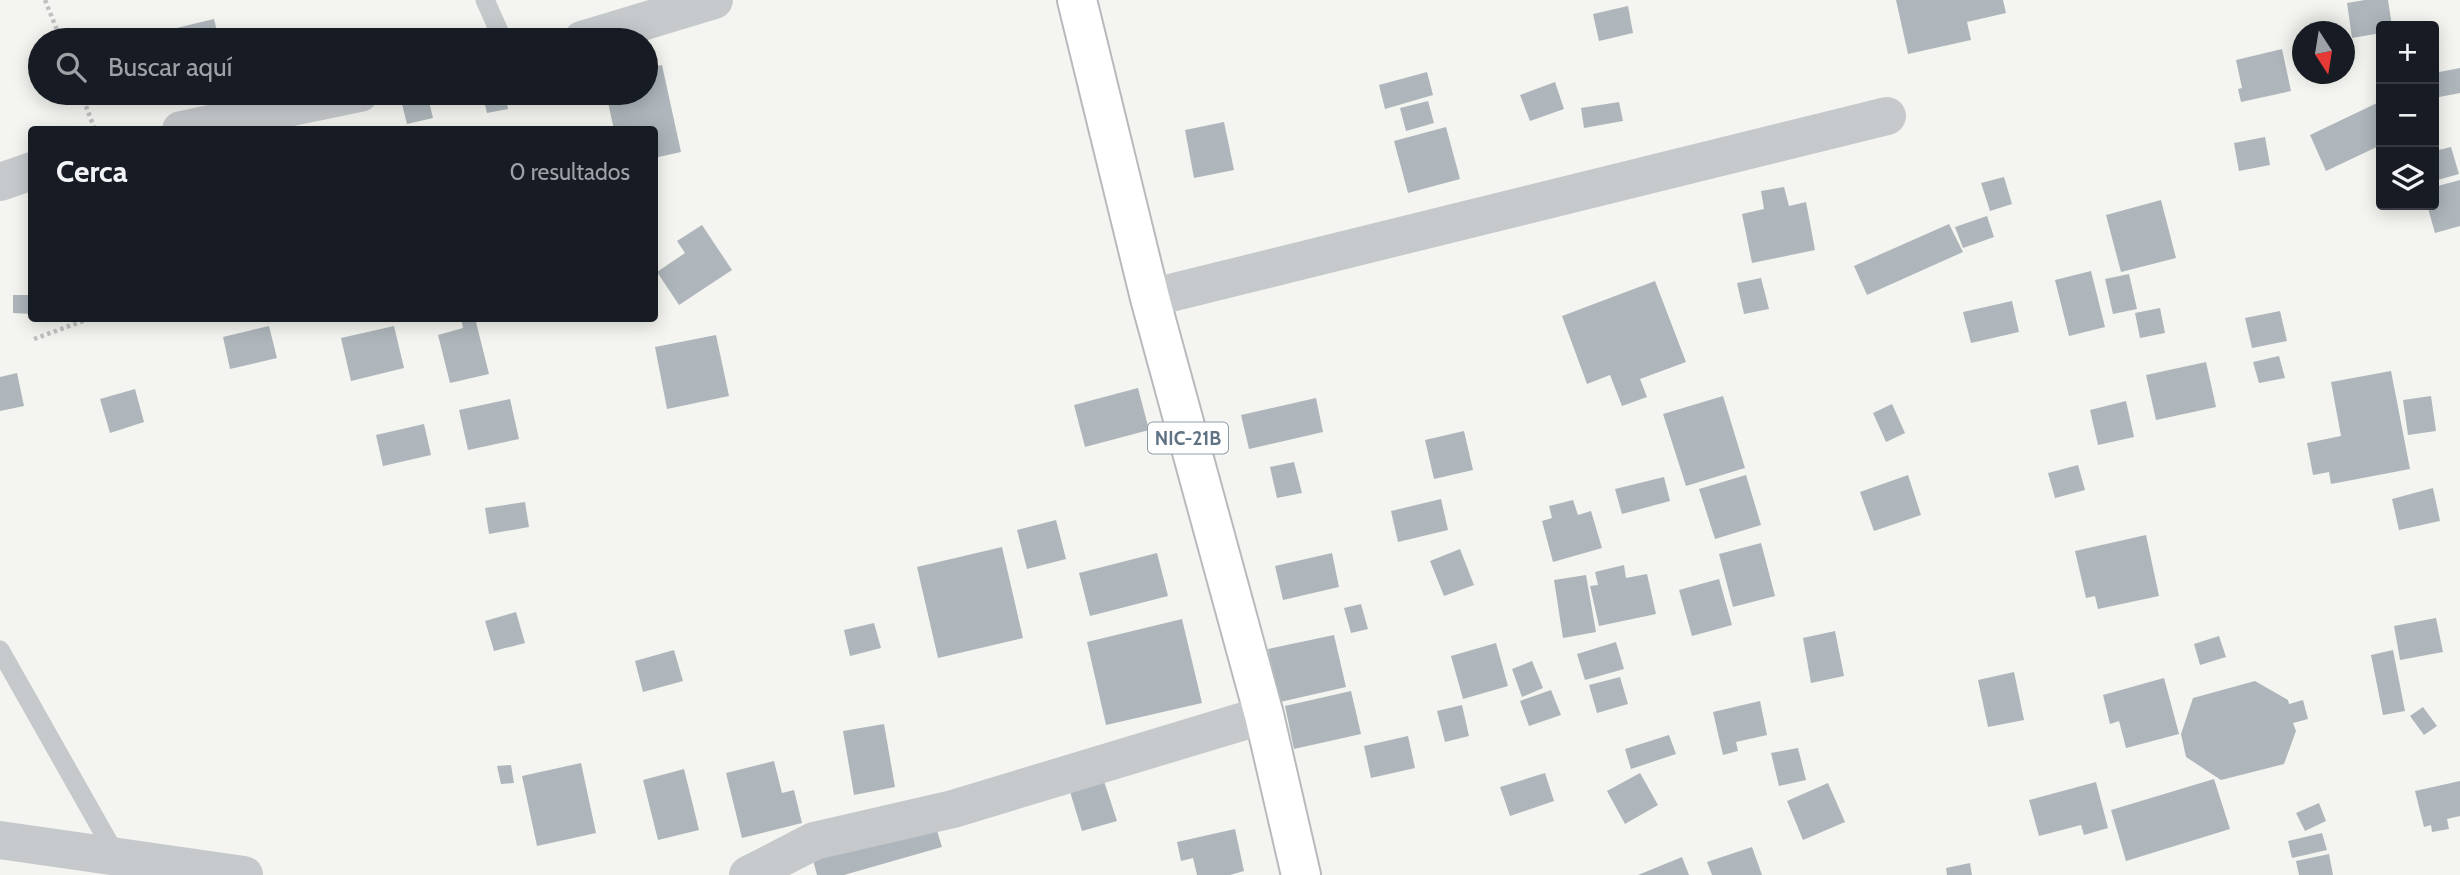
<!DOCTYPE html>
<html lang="es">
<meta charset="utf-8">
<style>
:root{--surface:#171b24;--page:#242831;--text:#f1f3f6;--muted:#9ea1a6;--line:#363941}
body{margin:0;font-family:Cabin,sans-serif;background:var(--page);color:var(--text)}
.controls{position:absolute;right:21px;top:21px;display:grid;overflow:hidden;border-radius:7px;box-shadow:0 4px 18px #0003}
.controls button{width:63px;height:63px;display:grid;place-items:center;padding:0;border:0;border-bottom:2px solid var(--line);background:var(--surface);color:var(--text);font:35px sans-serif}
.compass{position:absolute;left:2292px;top:21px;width:63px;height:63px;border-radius:50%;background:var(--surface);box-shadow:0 4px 18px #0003;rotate:168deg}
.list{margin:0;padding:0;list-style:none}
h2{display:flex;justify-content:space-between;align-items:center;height:91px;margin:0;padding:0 28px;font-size:30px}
h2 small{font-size:23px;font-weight:400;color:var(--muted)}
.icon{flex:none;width:38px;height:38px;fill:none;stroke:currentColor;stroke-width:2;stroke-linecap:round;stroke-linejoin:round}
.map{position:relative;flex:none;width:2460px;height:875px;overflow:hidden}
.search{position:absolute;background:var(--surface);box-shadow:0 4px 18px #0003;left:28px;top:28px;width:630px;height:77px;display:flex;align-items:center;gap:18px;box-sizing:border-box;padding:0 24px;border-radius:38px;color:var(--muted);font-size:26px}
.panel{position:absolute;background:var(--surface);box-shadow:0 4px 18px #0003;left:28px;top:126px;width:630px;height:196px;border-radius:7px}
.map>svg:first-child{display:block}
</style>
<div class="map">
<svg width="2460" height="875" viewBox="0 0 2460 875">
<rect width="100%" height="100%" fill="#f4f5f0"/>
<g fill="#aeb6bb">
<polygon points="1896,0 2003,0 2006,13 1967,22 1971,40 1908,54"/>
<polygon points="2365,0 2388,0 2392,26 2381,26 2381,33 2352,38 2347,3"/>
<polygon points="1628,6 1633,33 1599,41 1593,14"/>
<polygon points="214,19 219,40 162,40 160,32"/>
<polygon points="2282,49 2291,91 2241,102 2238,89 2242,88 2236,60"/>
<polygon points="662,65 681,152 654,158 654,130 614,130 606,93 646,93 646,68"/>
<polygon points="2460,68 2460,93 2434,98 2434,73"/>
<polygon points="1427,72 1433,95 1385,109 1379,85"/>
<polygon points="1555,82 1564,109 1530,121 1520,95"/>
<polygon points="132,93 154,93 155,96 135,102"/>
<polygon points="482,93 505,93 508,109 487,113"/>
<polygon points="524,93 559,93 561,98 527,105"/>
<polygon points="428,97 433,118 407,124 402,104"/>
<polygon points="1428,101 1434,123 1406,131 1400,108"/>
<polygon points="1619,102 1623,121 1584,128 1581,108"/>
<polygon points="2377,103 2381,112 2381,145 2326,171 2310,135"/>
<polygon points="1224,122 1234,170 1194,178 1185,130"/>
<polygon points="1446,127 1460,179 1408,193 1394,141"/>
<polygon points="2265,137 2270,165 2239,171 2234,143"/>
<polygon points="2451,147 2459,174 2434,181 2434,151"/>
<polygon points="2004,177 2012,204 1990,211 1981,183"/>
<polygon points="2460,180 2460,226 2435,233 2427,205 2434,205 2434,187"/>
<polygon points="1784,187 1789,206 1806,202 1815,250 1752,263 1742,214 1764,209 1761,191"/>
<polygon points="2161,200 2176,258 2121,272 2106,215"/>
<polygon points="1987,216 1994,237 1963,248 1955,227"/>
<polygon points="1949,224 1963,252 1867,295 1854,266"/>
<polygon points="702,225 732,270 679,305 657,272 685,253 677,241"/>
<polygon points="2091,271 2105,327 2069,336 2055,280"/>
<polygon points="2129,274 2137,309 2113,314 2105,279"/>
<polygon points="1761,278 1769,309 1744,314 1737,283"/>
<polygon points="1655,281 1686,362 1640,379 1647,397 1622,406 1610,375 1587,384 1562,316"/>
<polygon points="13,295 32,295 32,314 13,313"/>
<polygon points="2012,301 2019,332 1971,343 1963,312"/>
<polygon points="2160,308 2165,333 2140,338 2135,313"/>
<polygon points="2280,311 2287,341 2252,348 2245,318"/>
<polygon points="461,318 475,318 489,374 450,383 438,335 463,328"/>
<polygon points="269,326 277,358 230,369 223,337"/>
<polygon points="394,326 404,368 351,381 341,338"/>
<polygon points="716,335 729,396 667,409 655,347"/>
<polygon points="2279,356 2285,378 2259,383 2253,362"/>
<polygon points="2206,362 2216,407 2156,420 2146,375"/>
<polygon points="2391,371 2410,469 2331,484 2329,472 2313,475 2307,443 2341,436 2331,382"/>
<polygon points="17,373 24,406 0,411 0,377"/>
<polygon points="1138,388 1149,430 1085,447 1074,405"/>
<polygon points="135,389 144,422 110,433 100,399"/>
<polygon points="1723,396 1745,468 1686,486 1663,414"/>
<polygon points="2431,396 2436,431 2408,435 2403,400"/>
<polygon points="1316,398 1323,432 1249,449 1241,415"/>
<polygon points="510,399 519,439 468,450 459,410"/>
<polygon points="2126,401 2134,437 2098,445 2090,410"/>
<polygon points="1892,404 1905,433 1886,442 1873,413"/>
<polygon points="424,424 431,455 383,466 376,435"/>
<polygon points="1464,431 1473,470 1434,479 1425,440"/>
<polygon points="1294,462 1302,493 1277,498 1270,467"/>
<polygon points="2078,465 2085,490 2055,498 2048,473"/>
<polygon points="1746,475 1761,525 1715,539 1699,489"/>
<polygon points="1908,475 1921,515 1874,531 1860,492"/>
<polygon points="1664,477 1670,501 1622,514 1615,489"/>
<polygon points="2433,488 2440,521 2399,530 2392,499"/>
<polygon points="1441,499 1448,530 1398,542 1391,511"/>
<polygon points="1573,500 1578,515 1591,511 1602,548 1553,562 1542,521 1552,518 1549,506"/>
<polygon points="525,502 529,527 489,534 485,508"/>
<polygon points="1056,520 1066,559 1027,569 1017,530"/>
<polygon points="2146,535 2159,596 2098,609 2095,596 2086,598 2075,551"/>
<polygon points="1761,543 1775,596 1733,607 1719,554"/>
<polygon points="1002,547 1023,638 938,658 917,567"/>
<polygon points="1460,549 1474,585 1444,596 1430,561"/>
<polygon points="1157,553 1168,596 1090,616 1079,573"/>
<polygon points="1332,553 1339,587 1283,600 1275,566"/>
<polygon points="1624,565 1626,578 1647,574 1656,614 1599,626 1590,586 1598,585 1595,572"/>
<polygon points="1586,575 1596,632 1563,638 1554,580"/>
<polygon points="1719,579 1732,625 1692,636 1679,590"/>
<polygon points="1361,604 1368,629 1351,633 1344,608"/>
<polygon points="516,612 525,643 494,651 485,621"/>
<polygon points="2436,618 2443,652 2400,660 2394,626"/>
<polygon points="1182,619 1202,703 1106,725 1087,642"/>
<polygon points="874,623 881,648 850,656 844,630"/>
<polygon points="1835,631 1844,676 1811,683 1803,638"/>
<polygon points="1334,635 1346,687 1280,702 1268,649"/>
<polygon points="2219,636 2226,657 2200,665 2194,644"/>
<polygon points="1616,642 1624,669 1585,680 1577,654"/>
<polygon points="1496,643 1508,686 1463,699 1451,656"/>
<polygon points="674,650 683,681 643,692 635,661"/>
<polygon points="2393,650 2405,711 2383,715 2371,655"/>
<polygon points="1532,661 1543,688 1522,697 1512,669"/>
<polygon points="2014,672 2024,720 1988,727 1978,680"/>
<polygon points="1620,677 1628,704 1597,713 1589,685"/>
<polygon points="2164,678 2179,734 2126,748 2119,721 2110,724 2103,695"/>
<polygon points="2255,681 2288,700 2289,704 2303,700 2308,719 2293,723 2296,731 2284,764 2221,780 2186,757 2181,734 2193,698"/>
<polygon points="1551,690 1561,715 1529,726 1520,701"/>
<polygon points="1351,691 1361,734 1294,749 1285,706"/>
<polygon points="1760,701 1767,735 1736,742 1738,751 1723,755 1713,712"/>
<polygon points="1462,705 1469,736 1445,742 1437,711"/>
<polygon points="2423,707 2437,726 2424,735 2410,716"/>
<polygon points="884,724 895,787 854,795 843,731"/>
<polygon points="1669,735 1676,754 1631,769 1625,749"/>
<polygon points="1408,736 1415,768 1371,778 1364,746"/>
<polygon points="1798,748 1806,780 1779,786 1771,753"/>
<polygon points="774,761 782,793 794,790 802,823 742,838 726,773"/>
<polygon points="581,763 596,833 537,846 522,776"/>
<polygon points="511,765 514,783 501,784 497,766"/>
<polygon points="684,769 699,830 658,840 643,780"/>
<polygon points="1101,772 1117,821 1082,831 1067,782"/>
<polygon points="1545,773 1554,801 1510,816 1500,787"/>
<polygon points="1640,773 1658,805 1625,824 1607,791"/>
<polygon points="2214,779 2230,829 2126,861 2111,810"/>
<polygon points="2460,781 2460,816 2447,819 2449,829 2432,832 2431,825 2424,827 2415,791"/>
<polygon points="2096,782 2108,828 2084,835 2081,825 2039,836 2029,800"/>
<polygon points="1828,783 1845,822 1803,840 1787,801"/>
<polygon points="2319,803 2326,821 2305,831 2296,813"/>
<polygon points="935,824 942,847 844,875 817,875 813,860"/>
<polygon points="1235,829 1244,871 1230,875 1197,875 1193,858 1181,861 1177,842"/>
<polygon points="2322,833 2327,850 2292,858 2288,841"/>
<polygon points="1752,847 1762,875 1712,875 1707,862"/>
<polygon points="2329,854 2333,875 2299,875 2296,861"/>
<polygon points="1682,857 1689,875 1638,875"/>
<polygon points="1970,863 1972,875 1947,875 1946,868"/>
</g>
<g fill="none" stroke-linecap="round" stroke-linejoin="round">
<defs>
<polyline id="trunk" points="1077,0 1150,298 1264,715 1301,875"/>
</defs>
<use href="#trunk" stroke="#b7babd" stroke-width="42"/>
<g stroke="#bec0c2" stroke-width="4.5" stroke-dasharray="3.5 3.5" stroke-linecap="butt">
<polyline points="45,0 61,40"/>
<polyline points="81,93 95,130"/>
<polyline points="34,339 91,318"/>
</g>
<g stroke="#c6c9cc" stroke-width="19">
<polyline points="485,0 503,40"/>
<polyline points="0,650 117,857"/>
</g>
<g stroke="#c6c9cc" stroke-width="38">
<polyline points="582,40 714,0"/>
<polyline points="181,130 360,93"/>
<polyline points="0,182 32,171"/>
<polyline points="1150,298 1887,116"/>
<polyline points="0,840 244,875"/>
<polyline points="748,875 814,841 953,809 1264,715"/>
</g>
<use href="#trunk" stroke="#fff" stroke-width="38"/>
</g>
<g text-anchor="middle" stroke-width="7" stroke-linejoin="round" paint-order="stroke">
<rect fill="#fff" stroke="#909da9" stroke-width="2" x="1148" y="422.5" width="80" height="31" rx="5"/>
<g font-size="19" font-weight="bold" fill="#607384">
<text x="1188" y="445">NIC-21B</text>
</g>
</g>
</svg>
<div class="controls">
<button>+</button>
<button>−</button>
<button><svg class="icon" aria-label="layers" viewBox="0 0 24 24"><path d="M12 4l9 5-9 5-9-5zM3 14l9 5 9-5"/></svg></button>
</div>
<svg class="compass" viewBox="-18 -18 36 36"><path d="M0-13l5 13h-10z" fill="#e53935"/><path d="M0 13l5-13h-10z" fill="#9ea1a6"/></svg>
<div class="search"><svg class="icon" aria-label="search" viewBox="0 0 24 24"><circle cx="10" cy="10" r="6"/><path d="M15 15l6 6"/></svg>Buscar aquí</div>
<section class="panel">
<h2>Cerca<small>0 resultados</small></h2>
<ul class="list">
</ul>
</section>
</div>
